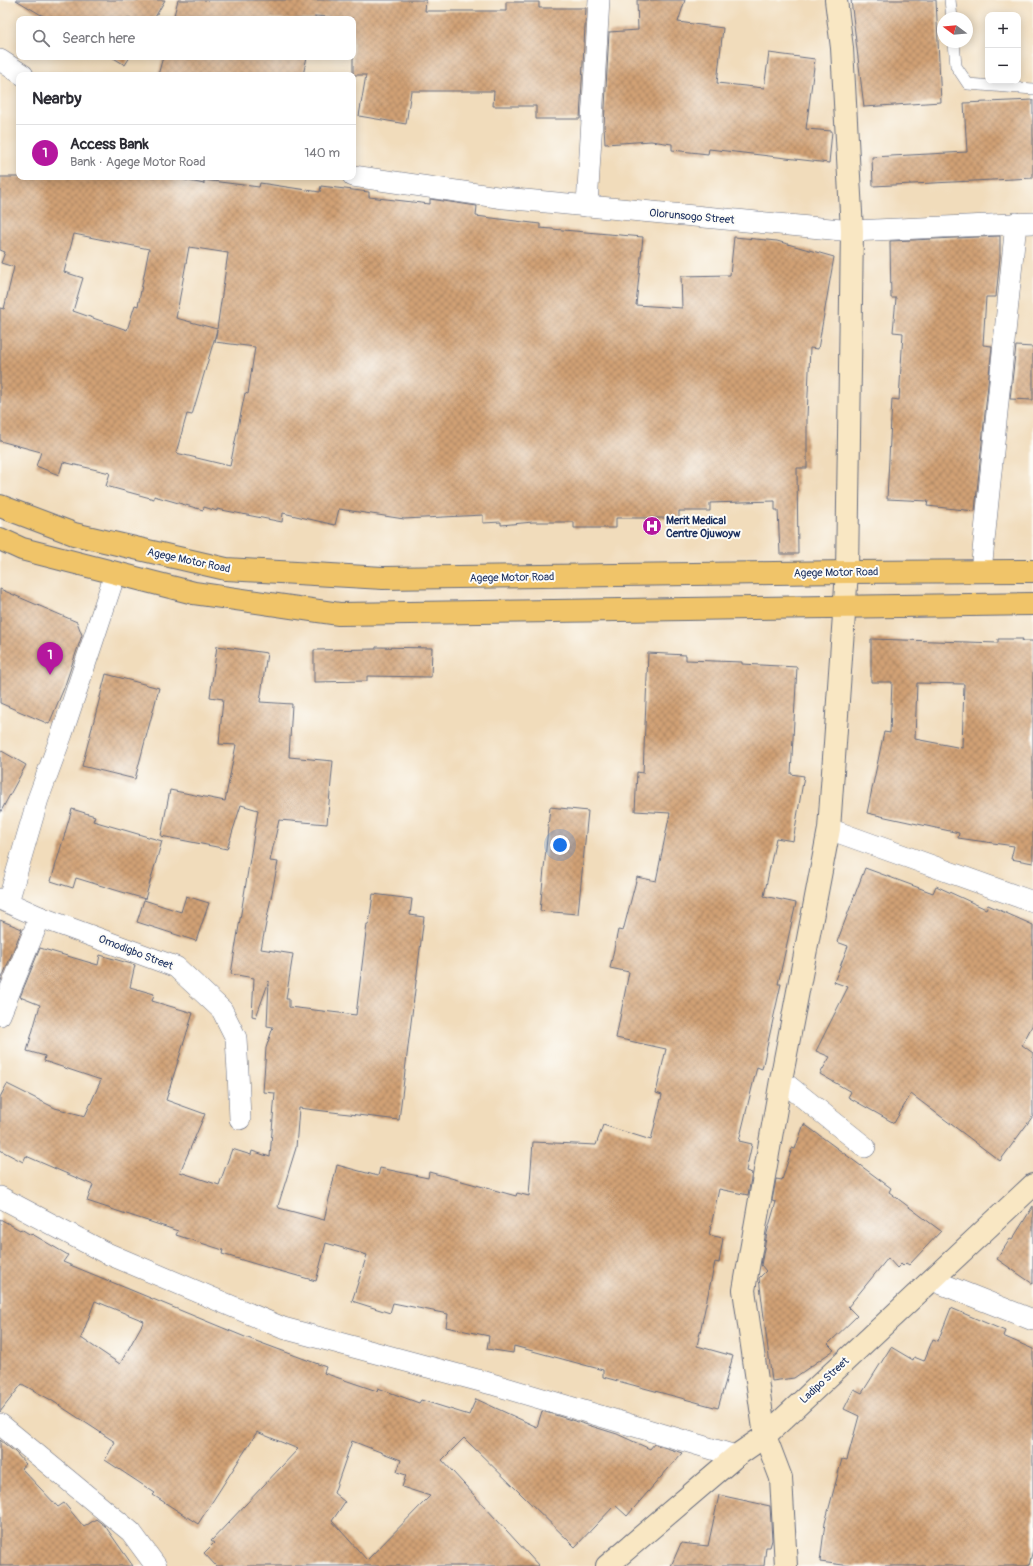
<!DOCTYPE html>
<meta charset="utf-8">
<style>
:root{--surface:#fff;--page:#f2f2f3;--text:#2b2b33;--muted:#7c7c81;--line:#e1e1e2;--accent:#b5179e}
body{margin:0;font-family:Pangolin,sans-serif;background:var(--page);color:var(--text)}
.controls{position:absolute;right:12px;top:12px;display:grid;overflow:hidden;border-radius:8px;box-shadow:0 2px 10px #0003}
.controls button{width:36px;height:36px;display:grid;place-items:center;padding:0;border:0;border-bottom:1px solid var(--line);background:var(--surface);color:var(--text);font:20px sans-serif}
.compass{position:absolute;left:937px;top:12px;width:36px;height:36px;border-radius:50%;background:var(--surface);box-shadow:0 2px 10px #0003;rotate:286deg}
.you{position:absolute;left:560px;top:845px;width:14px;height:14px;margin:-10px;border:3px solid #fff;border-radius:50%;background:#1a73e8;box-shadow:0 0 0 6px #1a73e833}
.badge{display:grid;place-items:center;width:26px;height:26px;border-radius:50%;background:var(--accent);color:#fff;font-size:13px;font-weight:700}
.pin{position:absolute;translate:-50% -33px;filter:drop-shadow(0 1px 2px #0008)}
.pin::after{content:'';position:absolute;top:21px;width:14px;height:12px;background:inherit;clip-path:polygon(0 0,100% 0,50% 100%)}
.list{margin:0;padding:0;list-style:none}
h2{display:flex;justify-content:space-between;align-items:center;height:52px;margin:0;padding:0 16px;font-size:17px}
h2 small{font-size:13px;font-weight:400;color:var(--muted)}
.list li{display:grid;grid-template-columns:26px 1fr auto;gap:12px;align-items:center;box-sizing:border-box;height:56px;padding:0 16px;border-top:1px solid var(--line)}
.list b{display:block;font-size:15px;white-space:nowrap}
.list p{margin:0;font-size:13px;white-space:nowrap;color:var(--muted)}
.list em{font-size:13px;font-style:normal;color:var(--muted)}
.icon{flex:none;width:22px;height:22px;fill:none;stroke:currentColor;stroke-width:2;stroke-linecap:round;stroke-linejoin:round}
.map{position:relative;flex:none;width:1033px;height:1566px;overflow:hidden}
.search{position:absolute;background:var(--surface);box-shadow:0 2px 10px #0003;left:16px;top:16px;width:340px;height:44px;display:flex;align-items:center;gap:10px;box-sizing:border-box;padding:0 14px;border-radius:8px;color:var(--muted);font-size:15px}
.panel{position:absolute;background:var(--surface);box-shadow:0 2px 10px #0003;left:16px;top:72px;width:340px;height:108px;border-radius:8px}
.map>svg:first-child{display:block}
</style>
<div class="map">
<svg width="1033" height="1566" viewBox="0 0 1033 1566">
<defs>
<pattern id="building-cross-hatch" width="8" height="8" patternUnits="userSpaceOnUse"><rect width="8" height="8" fill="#d1a175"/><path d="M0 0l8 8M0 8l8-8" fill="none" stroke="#a98463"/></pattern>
</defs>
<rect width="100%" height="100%" fill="#fdfcf7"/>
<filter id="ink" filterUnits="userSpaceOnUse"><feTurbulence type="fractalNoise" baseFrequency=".025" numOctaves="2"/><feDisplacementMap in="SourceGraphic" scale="8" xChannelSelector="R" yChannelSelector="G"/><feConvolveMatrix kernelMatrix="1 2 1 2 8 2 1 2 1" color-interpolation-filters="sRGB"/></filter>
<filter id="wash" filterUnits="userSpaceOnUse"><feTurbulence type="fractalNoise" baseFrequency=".012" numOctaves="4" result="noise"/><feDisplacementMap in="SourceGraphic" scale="16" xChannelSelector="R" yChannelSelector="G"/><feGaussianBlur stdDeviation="0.9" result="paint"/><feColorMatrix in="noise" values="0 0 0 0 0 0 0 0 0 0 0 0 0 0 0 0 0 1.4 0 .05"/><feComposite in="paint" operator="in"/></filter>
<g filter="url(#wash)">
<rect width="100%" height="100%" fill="#f1dcbb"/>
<g id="blocks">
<g fill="url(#building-cross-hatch)" fill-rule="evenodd">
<polygon points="16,0 165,0 154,19 48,19"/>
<polygon points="178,0 426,0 425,11 506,11 506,2 539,2 539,8 586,8 580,119 536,119 536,106 493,106 494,91 411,91 406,124 359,116 366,75 353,75 353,19 315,16 315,19 173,19"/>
<polygon points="637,0 685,0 678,22 723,28 717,83 764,88 769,53 815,59 806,129 832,131 829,163 709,149 708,154 672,150 672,144 651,141 605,144 604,126 609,32 638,30"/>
<polygon points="851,0 936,0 941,102 864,107"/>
<polygon points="112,57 130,57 125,65"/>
<polygon points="163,57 307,57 303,75 158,75"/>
<polygon points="1033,100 1033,178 873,186 872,157 967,152 964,103"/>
<path d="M0 177H171L204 184V180L259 187 260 183 320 192 321 186 369 192V197L430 204V199L477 206 476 216 540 224V228L643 237 636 305 682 308 681 276 730 275 734 237 777 241 834 257 818 349 810 348 807 417V468H797L798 554H780L778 510H775V501L710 503V511H679V518H616V528H574V522H533L501 525V522L483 523V515L404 519 339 509 335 525 283 513 282 522 217 509V511L204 507 203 510 154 496V499L106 486 110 473 63 462 59 475 36 466 41 452 0 441V308L4 309 14 267 1 263 5 252 0 250ZM74 234 149 249 138 306 135 305 127 330 73 311 83 278 64 272ZM189 247 228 253 217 329 176 318ZM217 330 215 342 255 347 248 394 245 393 230 466 176 453 187 414 192 415Z"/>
<polygon points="1000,236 1000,257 996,297 986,297 983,345 992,346 975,511 927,506 928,501 887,499 892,399 899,400 903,333 893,332 896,298 891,298 890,241"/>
<polygon points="1016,346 1033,347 1033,400 1010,399"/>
<polygon points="0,589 77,622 82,635 64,688 49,724 0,703"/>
<path d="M871 639 998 643V639H1023L1022 641H1033V863L1011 859 1014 846 958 838 959 833 867 813 884 732 890 733 892 682H871ZM917 683 964 684 962 748 915 739Z"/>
<polygon points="217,646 267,653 260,702 292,704 289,757 333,761 327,824 279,820 270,861 278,862 261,949 293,954 286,999 289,999 289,1007 356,1015 367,924 369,924 373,894 412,899 410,915 424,917 399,1120 299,1108 296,1148 278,1206 279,1208 324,1220 337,1165 378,1176 380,1168 428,1178 429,1172 516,1196 517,1193 529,1196 533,1142 596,1145 603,1125 651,1140 662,1095 656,1093 666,1049 616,1038 629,972 610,968 618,930 623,931 637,877 656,881 670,813 635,811 637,772 643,773 648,653 686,655 686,660 742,662 742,664 797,667 791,774 804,776 793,841 776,838 764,896 796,903 778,984 781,984 762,1069 757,1067 739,1141 752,1144 746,1171 752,1173 748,1195 719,1189 709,1235 723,1238 719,1263 715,1262 697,1346 733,1356 718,1408 603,1377 603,1370 514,1346 513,1353 487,1349 489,1336 446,1327 448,1314 393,1303 390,1313 352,1301 367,1255 326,1243 316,1281 269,1268 222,1254 223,1250 176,1235 178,1231 87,1201 93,1185 26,1156 23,1162 0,1150 0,1097 7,1084 55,1108 85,1116 101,1080 44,1061 45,1056 27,1051 40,1005 20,997 40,948 98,965 100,955 135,965 130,987 154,994 152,1001 193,1013 166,1100 205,1114 180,1172 219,1185 232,1149 251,1155 252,1151 270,1157 275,1093 263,1092 266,1048 273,1027 267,1026 269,981 256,1017 252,1016 254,978 231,974 258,810 241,805 227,849 161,836 170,790 225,801 236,745 219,744 223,699 210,697"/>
<polygon points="376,647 432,648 431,677 367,676 367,681 314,682 314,650 376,649"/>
<polygon points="106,674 159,688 135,779 82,766"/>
<polygon points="0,750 26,765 0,813"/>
<polygon points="550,807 588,811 578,914 540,911"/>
<polygon points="72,809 95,816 93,821 162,841 145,899 76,878 73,888 51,881"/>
<polygon points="865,868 933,893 936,886 986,909 988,905 1033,925 1033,1024 1022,1045 1033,1053 1033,1116 1000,1161 911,1094 894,1123 848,1097 851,1092 820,1074 830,1057 816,1051 848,987 834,982 848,946 837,942"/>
<polygon points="186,896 209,903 196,941 137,922 144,900 181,912"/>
<polygon points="0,920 22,929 0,983"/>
<polygon points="804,1124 891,1188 889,1192 941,1231 909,1265 906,1263 903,1266 901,1264 897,1268 888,1258 848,1307 857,1316 828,1344 834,1350 794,1378 772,1381 759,1278 766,1271 761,1265 767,1233 776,1202 772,1201 776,1179 782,1180 792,1148 795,1149"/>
<polygon points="1033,1206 1033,1284 997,1259 1010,1239 1012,1240"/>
<path d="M0 1219 20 1230 21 1229 31 1235 32 1234 68 1255 63 1262 245 1337 326 1367 324 1373 377 1391 378 1388 419 1403 421 1400 469 1415 476 1399 537 1427 542 1411 617 1434 650 1449 654 1444 682 1453 627 1516 615 1505 575 1547 464 1438 442 1460 539 1566H216L204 1553 214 1543 211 1541 298 1449 257 1432 198 1524 153 1495 155 1493 105 1460 115 1442 51 1400 22 1384 0 1412ZM95 1301 144 1321 120 1364 81 1338ZM352 1441 401 1460 397 1472 406 1475 402 1487 430 1496 367 1560 332 1521 345 1502 334 1493Z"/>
<polygon points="951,1308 1005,1331 1003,1336 1033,1349 1033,1549 1029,1566 851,1566 820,1562 825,1523 842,1459 847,1460 859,1416 844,1409 854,1389 862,1393 891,1347 913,1360 914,1357 924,1361 933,1339 938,1341"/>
<polygon points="0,1440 15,1452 26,1464 21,1468 58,1507 64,1503 84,1527 96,1519 105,1526 133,1566 0,1566"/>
<polygon points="719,1495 770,1506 772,1540 770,1547 766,1547 764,1566 671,1566 681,1543 708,1546"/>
</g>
</g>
</g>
<g filter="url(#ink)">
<use href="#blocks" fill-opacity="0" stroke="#666c7f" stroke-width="1"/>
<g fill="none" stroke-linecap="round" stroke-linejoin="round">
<defs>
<g id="lane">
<polyline points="950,0 952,18"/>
<polyline points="954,42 956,66 968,84 1033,89"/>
</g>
<g id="street">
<polyline points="0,60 23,75"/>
<polyline points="353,176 504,198 852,231 1033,223"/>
<polyline points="587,206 599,0"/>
<polyline points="981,571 1016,223"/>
<polyline points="829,829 1033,902"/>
<polyline points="0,899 40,917 176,967 222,1010 236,1038 238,1072 240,1119"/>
<polyline points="8,902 38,799 62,734 115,574"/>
<polyline points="0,1015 40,917"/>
<polyline points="781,1080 865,1147"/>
<polyline points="0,1197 104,1252 283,1328 492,1384 736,1456"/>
<polyline points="932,1280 1033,1320"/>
<polyline points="0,1424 131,1532 156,1566"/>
</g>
<g id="secondary">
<polyline points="607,1566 736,1456 765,1436 1033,1185"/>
<polyline points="786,1566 781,1478 765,1436 744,1290 781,1080 829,829 847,572 852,231 842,48 836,0"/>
</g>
<g id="highway">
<polyline points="0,506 74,534 226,569 383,578 847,572 1033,571"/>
<polyline points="0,539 22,549 194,593 339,614 1033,604"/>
</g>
</defs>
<use href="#lane" stroke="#666c7f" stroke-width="12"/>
<use href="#street" stroke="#666c7f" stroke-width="22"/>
<use href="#secondary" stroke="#666c7f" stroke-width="24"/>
<use href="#highway" stroke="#666c7f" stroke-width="24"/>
<use href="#lane" stroke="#fff" stroke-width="11"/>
<use href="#street" stroke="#fff" stroke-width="21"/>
<use href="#secondary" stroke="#f9e7c3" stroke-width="22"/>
<use href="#highway" stroke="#f0c469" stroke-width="22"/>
</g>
</g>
<defs>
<symbol id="hospital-disc" viewBox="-11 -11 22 22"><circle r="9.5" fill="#b5179e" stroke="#fdfcf7"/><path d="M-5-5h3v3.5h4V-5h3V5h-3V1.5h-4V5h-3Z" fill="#fff"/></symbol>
</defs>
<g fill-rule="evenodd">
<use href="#hospital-disc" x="641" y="515" width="22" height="22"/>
</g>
<g text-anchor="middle" stroke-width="4" stroke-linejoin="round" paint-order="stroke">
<g font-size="11" fill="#1b2f5e" stroke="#fdfcf7">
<text transform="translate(692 216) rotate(5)" y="4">Olorunsogo Street</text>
<text transform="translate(189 560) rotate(12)" y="4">Agege Motor Road</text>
<text transform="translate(836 572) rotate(-1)" y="4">Agege Motor Road</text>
<text transform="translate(512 577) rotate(-1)" y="4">Agege Motor Road</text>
<text transform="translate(136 952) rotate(21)" y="4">Omodigbo Street</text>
<text transform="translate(824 1380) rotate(-43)" y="4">Ladipo Street</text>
</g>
<g font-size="11" font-weight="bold" fill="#1b2f5e" stroke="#fdfcf7" text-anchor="start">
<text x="666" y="524">Merit Medical<tspan x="666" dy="13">Centre Ojuwoyw</tspan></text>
</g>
</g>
</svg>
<div class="controls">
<button>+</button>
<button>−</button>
</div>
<svg class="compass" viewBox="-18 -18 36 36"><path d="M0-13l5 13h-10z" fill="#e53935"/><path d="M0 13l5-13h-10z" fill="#7c7c81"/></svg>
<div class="you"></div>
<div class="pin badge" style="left:50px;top:675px">1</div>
<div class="search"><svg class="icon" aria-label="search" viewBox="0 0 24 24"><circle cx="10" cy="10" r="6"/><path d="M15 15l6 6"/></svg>Search here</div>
<section class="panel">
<h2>Nearby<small></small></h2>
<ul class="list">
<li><span class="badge">1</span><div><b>Access Bank</b><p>Bank · Agege Motor Road</p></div><em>140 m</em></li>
</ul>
</section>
</div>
